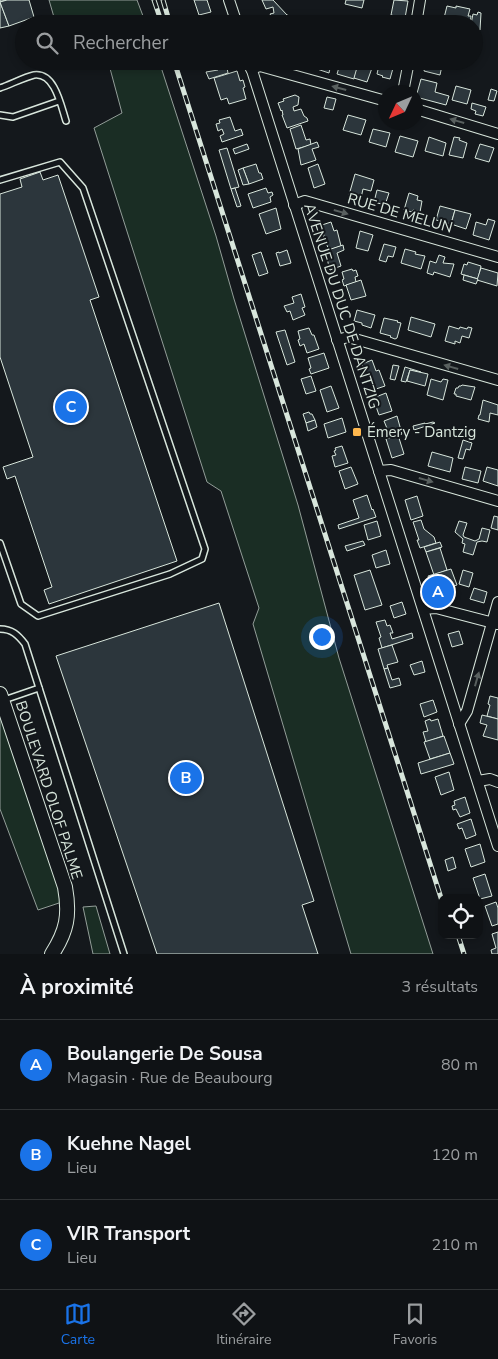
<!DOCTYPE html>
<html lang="fr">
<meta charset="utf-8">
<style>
:root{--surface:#0f1215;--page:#181b1e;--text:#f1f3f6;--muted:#9b9ea0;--line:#2f3234;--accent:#1a73e8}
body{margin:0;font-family:"Nunito Sans",sans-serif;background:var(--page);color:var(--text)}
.controls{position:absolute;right:15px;bottom:15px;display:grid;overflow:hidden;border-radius:10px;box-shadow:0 2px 8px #0003}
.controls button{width:45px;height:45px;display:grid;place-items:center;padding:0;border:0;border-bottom:1px solid var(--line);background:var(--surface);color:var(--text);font:25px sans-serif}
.compass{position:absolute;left:378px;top:85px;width:45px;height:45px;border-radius:50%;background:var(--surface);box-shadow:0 2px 8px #0003;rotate:226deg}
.you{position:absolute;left:321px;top:636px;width:18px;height:18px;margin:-12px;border:4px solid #fff;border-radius:50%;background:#1a73e8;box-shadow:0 0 0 8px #1a73e833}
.badge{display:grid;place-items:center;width:32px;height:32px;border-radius:50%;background:var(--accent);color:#fff;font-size:16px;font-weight:700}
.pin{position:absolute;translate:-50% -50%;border:2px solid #fff;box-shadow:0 1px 5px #0006}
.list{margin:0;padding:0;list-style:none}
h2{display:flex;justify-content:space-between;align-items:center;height:65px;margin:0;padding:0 20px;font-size:21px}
h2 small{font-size:16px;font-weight:400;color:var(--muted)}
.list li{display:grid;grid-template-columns:32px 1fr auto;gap:15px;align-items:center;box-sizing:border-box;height:90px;padding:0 20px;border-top:1px solid var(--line)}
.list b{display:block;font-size:19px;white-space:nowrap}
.list p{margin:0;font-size:16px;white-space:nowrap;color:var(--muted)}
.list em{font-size:16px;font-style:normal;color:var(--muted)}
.icon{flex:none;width:28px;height:28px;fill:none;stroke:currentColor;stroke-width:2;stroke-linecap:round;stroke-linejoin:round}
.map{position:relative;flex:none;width:498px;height:954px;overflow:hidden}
.search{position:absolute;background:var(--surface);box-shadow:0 2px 8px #0003;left:15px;right:15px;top:15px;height:55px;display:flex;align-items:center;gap:12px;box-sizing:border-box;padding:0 18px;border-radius:28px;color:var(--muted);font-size:19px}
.sheet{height:335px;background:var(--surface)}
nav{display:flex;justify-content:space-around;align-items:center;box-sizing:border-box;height:70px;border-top:1px solid var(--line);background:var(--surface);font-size:14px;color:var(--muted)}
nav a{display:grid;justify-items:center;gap:2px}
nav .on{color:var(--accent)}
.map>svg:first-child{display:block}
</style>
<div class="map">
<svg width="498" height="954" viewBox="0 0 498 954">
<rect width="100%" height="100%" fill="#14181c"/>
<g fill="#1a2d24" stroke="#939e99">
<polygon points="49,0 137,0 146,24 56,24"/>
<polygon points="108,61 159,61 216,236 234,299 298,505 339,658 433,954 351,954 253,624 259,608 221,491 207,482 94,128 122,113"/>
<polygon points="0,713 59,889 62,902 38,910 0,809"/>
<polygon points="96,906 110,954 93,954 83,907"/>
</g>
<g fill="#2c363c" stroke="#d8e6dc">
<polygon points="0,0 7,0 0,2 9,26 0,28"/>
<polygon points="7,0 29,0 34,17 9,26 0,2"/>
<polygon points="194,0 207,0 211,12 199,15"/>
<polygon points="262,0 273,0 287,15 273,20 270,14 274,13 273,7 266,9"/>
<polygon points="346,0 364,0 362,8 345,4"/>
<polygon points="394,0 408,1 405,18 391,15"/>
<polygon points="447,6 456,8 456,6 470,9 468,16 471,16 470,24 444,18"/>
<polygon points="478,12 481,13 480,30 475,29 475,25 471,24 473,14 477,15"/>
<polygon points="287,15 285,24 267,24 266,22"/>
<polygon points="287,15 306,21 305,24 285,24"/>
<polygon points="212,16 215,24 201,24 200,20"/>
<polygon points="328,16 339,18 338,24 326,24"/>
<polygon points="215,61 230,61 232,67 227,68 228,73 209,79 206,72 218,70"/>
<polygon points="316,61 328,61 328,63 331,64 329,73 314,68"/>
<polygon points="341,61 353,61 352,64 358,66 354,79 337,74"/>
<polygon points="380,61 395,61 390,79 382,77 383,76 377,74"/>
<polygon points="426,61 443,61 440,75 424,71"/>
<polygon points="358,64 372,68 367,82 354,78"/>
<polygon points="237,71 240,81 243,80 245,87 243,88 246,99 229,104 227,98 221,100 214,78"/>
<polygon points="421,79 437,83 435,92 449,96 446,105 416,97"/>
<polygon points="456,86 471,90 467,104 452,100"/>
<polygon points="491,89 497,91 494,101 488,100"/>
<polygon points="295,95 299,97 298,105 293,107 294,111 301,109 304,116 307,118 308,121 287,128 282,115 283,115 282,110 281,111 278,103 284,101 283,99"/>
<polygon points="327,97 336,99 333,110 324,108"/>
<polygon points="472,103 486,107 483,116 475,114 476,111 471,109"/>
<polygon points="348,115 366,120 361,135 343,130"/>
<polygon points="230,117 235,131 241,129 243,135 222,142 220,136 224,134 222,129 218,131 216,124 220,123 219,120"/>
<polygon points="301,125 306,140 310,139 311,145 296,149 290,129"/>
<polygon points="373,129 390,133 386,147 369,142"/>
<polygon points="400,136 418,141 413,157 395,152"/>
<polygon points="429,137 446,143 443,156 425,151"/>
<polygon points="454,137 460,138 459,140 467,143 463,158 449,155"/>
<polygon points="317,142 319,147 312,149 316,160 301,165 298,149"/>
<polygon points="247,144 249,149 235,154 233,149"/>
<polygon points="480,144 494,148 489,162 475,158"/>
<polygon points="227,148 239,187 231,189 219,150"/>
<polygon points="256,164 259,173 261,173 263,179 249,184 243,168"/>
<polygon points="318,164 325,184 314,188 308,168"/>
<polygon points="243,168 249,184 243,185 238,170"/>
<polygon points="40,172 43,180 58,175 99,297 90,300 177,561 49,604 44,590 52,587 15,476 7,479 3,467 33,457 0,357 0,194 22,187 20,179"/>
<polygon points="355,174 374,180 371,191 363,189 361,198 349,195"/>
<polygon points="235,188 241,206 237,207 231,189"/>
<polygon points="266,188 268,193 272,192 273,195 270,197 271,202 253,208 248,194"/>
<polygon points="377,190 389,193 385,205 374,202"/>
<polygon points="409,193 418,196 417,200 422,201 420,212 413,210 412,212 404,210"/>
<polygon points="440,206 455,210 451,224 436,220"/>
<polygon points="276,208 281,229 266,234 259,214"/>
<polygon points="455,210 471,214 466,229 451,224"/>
<polygon points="488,219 495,221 489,240 473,235 476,222 486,225"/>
<polygon points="331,222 334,231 337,230 341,246 329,250 323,236 324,236 323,231 324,230 322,225"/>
<polygon points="360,231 373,235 368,251 356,248"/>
<polygon points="384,244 396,247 393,257 388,256 386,262 379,260"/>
<polygon points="343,245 344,250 337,253 341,266 330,270 325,251"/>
<polygon points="405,249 416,252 415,254 425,256 421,269 401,263"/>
<polygon points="287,250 291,263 280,266 276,253 279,252 279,253"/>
<polygon points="261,252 268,273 259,276 252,255"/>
<polygon points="439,255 445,257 443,263 454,264 450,277 434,272 433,275 427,273 430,261 436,263"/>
<polygon points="468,262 481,266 478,279 461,274 464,264 467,265"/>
<polygon points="481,268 498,273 497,286 477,280"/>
<polygon points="352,269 353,271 356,270 358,276 355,277 356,282 344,286 342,280 344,279 342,272"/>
<polygon points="464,275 478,279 476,284 463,280"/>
<polygon points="361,280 366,296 351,300 346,285"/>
<polygon points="301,294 305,307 302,308 305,315 293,320 290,311 287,312 284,306 294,303 292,297"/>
<polygon points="357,310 375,315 371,328 362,325 362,323 354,321"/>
<polygon points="411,317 435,324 431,337 408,330"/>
<polygon points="384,318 398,321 397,322 401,323 397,338 395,339 390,337 391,336 380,333"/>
<polygon points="449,326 459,329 460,327 467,329 468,327 472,328 469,338 462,336 460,343 455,341 455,344 445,341"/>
<polygon points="309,328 312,335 314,335 319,349 307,353 304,344 300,346 298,340 300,339 298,331"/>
<polygon points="285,330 295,362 287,365 276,332"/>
<polygon points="324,353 329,368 311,374 309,369 311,368 308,358"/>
<polygon points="372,360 376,371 379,370 385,386 373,390 368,374 365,375 362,364"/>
<polygon points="393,365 399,366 395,380 390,379"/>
<polygon points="405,367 421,372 421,373 410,370 406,382 401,381"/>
<polygon points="410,370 428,374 425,386 407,381"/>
<polygon points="311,376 316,391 306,394 301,379"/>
<polygon points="431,379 441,382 443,379 448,380 443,400 427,395"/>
<polygon points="462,385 475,387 471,400 456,396 456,394 454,394 456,388 458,388 459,386 461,386"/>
<polygon points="331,386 339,408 327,412 320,390"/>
<polygon points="386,393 392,411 379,415 373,398"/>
<polygon points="483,400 498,405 498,415 490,413 489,422 478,419 479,415 480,415"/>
<polygon points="309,412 310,414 312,414 315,420 306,423 303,414"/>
<polygon points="397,416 402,434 391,438 384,421"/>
<polygon points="342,418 346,432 328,438 324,424"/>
<polygon points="315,420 317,427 308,431 306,423"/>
<polygon points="433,422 435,423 414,430 413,426 425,423 425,424"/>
<polygon points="398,435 404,454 392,458 386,439"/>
<polygon points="463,440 472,443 470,450 466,449 463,459 458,458"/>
<polygon points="342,446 348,463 335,467 332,456 336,455 334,451 336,450 335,448"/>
<polygon points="432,452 453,458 450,472 428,466"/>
<polygon points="351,467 358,484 345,489 339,471"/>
<polygon points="465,467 481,471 478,483 462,479"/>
<polygon points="487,467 498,470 498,486 483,481"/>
<polygon points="367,495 372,510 373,509 376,517 339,529 338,525 359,518 353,500"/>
<polygon points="417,496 423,516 411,520 405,500"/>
<polygon points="494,516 498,517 498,530 491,528"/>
<polygon points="421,520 424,529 434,537 436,543 420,548 417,540 419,540 413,522"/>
<polygon points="377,521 381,536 368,540 364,525"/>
<polygon points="459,521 467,523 463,535 464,537 475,541 479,539 482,528 490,530 487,542 482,541 477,542 473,555 463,552 465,544 462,543 463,539 455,532"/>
<polygon points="363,541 365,545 347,551 345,546"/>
<polygon points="440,542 442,547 426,552 424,547"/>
<polygon points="440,548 447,570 434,575 426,552"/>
<polygon points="386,550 390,564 376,568 372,555"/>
<polygon points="451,569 457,585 448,588 449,592 439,595 434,593 428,576"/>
<polygon points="370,570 382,605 365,610 354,575"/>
<polygon points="463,570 473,573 469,587 459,584"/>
<polygon points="474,588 487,592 484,603 470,599"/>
<polygon points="402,602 406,614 394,618 390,606"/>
<polygon points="219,603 314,901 302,905 318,954 157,954 56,656"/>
<polygon points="385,620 387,626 390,625 393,633 390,633 392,639 412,633 413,638 382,648 379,638 381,637 376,622"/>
<polygon points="459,631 463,644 452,647 448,634"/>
<polygon points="392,645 398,662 387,665 388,668 384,669 378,649"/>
<polygon points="422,661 425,672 414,675 410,665"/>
<polygon points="388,668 392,680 399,678 401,685 390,688 384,669"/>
<polygon points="490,696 498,698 498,719 487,716 490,705 488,704"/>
<polygon points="433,700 437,712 424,717 420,704"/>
<polygon points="482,715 498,719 498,740 483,736 487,725 480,723"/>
<polygon points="430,719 431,721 438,719 443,736 426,742 423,732 428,731 425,721"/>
<polygon points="444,736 450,753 430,759 424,742"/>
<polygon points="450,753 454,764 421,774 418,763"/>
<polygon points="449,772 454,790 441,795 435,777"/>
<polygon points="465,797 470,813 460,817 456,809 453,810 452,806 455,805 454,801"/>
<polygon points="471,819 476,835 466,839 462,828 459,829 457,824"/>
<polygon points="480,844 485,862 471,867 465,849"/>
<polygon points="453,857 456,868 448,871 445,860"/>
<polygon points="485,874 492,896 480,899 473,878"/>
<polygon points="496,902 498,908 498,924 492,926 485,906"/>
<polygon points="498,932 498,954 492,954 491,950 496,948 492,934"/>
</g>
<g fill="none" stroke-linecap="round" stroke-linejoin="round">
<defs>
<g id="lane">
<path d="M0 88C9 85 25 77 34 75 55 72 61 106 66 121"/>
<polyline points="0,115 13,117 59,101"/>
<polyline points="0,180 60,162 83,188 205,549 202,559 170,574 38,616 21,604 0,543"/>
<path d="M0 629C12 629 18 635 25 644L124 954"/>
<polyline points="4,700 39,688"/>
</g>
<g id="street">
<polyline points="229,0 237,24"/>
<polyline points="416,24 420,0"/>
<polyline points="249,61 498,846"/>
<polyline points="251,69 260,66 386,101"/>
<polyline points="403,92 409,61"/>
<polyline points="416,109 498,134"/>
<polyline points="294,205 305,201 498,257"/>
<polyline points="337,340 348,337 498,380"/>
<polyline points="379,471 391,470 498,501"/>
<polyline points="423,609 436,608 497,624"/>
<polyline points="459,724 467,711 498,602"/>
<polyline points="478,781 490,779 498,782"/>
</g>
<path id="secondary" d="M0 694 65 887C70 915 67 931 52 954"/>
</defs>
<use href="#lane" stroke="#d8e6dc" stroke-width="8"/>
<use href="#street" stroke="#d8e6dc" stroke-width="12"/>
<use href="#secondary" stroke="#d8e6dc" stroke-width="16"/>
<use href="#lane" stroke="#14181c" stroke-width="5"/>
<use href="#street" stroke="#14181c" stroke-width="10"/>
<use href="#secondary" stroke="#14181c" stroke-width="14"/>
<defs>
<g id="rail">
<polyline points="154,0 162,24"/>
<polyline points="163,0 170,24"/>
<polyline points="174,61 442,901"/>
<polyline points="458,935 464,954"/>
</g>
</defs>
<use href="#rail" stroke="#d8e6dc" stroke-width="5"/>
<use href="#rail" stroke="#14181c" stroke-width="3" stroke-dasharray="9" stroke-linecap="butt"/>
</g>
<defs><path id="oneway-solid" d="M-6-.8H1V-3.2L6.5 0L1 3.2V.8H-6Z" transform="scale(1.25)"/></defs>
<g fill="#59605f">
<use href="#oneway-solid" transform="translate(339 88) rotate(-165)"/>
<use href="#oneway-solid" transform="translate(457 121) rotate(-164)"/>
<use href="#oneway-solid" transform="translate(341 212) rotate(16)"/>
<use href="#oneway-solid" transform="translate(451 367) rotate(-164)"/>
<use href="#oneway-solid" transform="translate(426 480) rotate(16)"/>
<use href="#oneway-solid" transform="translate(477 679) rotate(-74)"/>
</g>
<rect fill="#ffb74d" stroke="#14181c" stroke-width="2" x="352" y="427" width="10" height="10" rx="2.5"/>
<g text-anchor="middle" stroke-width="4" stroke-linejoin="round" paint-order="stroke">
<g font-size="15" fill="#d8e6dc" stroke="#14181c">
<text transform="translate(400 213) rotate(16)" y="5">RUE DE MELUN</text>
<text transform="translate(342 306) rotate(72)" y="5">AVENUE DU DUC DE DANTZIG</text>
<text transform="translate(49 790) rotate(72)" y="5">BOULEVARD OLOF PALME</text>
</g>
<g font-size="15" fill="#d8e6dc" stroke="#14181c" text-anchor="start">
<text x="367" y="437">Émery - Dantzig</text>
</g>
</g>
</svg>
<div class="controls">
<button><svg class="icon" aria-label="locate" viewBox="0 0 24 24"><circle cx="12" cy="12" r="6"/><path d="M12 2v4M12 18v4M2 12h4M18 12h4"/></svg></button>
</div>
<svg class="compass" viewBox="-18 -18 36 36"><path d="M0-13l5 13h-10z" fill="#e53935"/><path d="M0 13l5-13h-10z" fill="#9b9ea0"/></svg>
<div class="you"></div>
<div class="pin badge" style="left:438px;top:592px">A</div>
<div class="pin badge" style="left:186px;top:778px">B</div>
<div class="pin badge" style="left:71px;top:407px">C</div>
<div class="search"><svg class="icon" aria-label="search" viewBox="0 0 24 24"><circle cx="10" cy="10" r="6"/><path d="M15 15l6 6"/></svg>Rechercher</div>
</div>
<section class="sheet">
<h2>À proximité<small>3 résultats</small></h2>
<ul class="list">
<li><span class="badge">A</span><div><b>Boulangerie De Sousa</b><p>Magasin · Rue de Beaubourg</p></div><em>80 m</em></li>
<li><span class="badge">B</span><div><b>Kuehne Nagel</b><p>Lieu</p></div><em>120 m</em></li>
<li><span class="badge">C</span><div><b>VIR Transport</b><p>Lieu</p></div><em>210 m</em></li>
</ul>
</section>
<nav>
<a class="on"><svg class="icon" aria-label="map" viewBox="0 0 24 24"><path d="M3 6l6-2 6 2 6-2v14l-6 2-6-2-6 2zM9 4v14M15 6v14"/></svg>Carte</a>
<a><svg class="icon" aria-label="directions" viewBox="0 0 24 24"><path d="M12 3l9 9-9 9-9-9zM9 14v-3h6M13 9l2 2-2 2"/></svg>Itinéraire</a>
<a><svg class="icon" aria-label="saved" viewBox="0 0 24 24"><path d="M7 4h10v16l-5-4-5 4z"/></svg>Favoris</a>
</nav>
